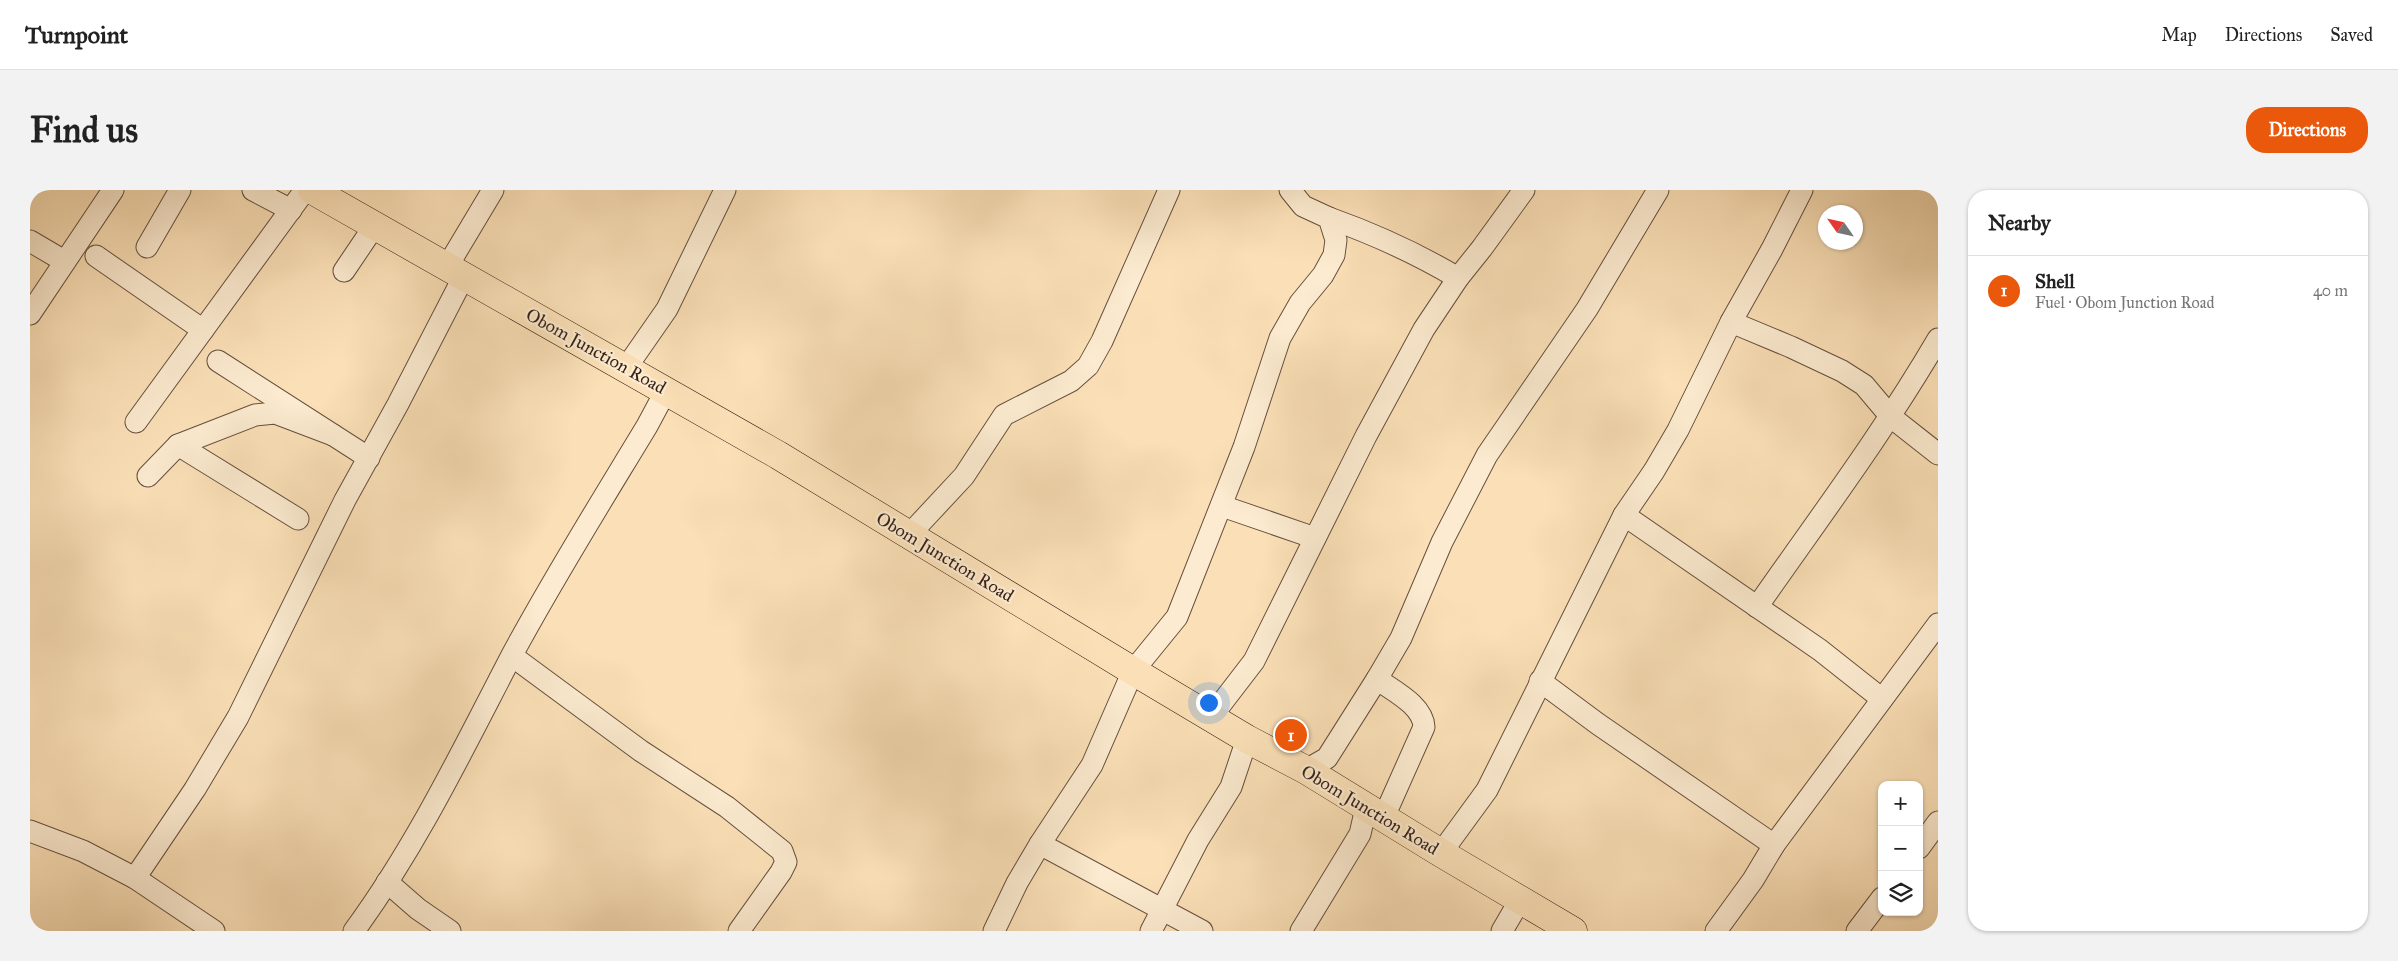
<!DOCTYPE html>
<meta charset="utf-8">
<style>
:root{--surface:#fff;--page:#f2f2f2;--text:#222;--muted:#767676;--line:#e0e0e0;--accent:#ea580c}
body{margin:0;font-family:"IM FELL Great Primer",serif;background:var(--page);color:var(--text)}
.controls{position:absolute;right:15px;bottom:15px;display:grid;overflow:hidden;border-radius:10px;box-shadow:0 1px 4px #0004}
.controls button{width:45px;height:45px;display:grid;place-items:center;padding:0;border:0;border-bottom:1px solid var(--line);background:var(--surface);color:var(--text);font:25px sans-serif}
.compass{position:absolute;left:1788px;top:15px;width:45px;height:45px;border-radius:50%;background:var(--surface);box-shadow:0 1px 4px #0004;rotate:304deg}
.you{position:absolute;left:1178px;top:512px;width:18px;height:18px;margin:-12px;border:4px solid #fff;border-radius:50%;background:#1a73e8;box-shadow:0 0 0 8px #1a73e833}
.badge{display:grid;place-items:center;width:32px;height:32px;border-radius:50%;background:var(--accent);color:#fff;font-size:16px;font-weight:700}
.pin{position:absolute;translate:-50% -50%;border:2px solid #fff;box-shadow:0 1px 5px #0006}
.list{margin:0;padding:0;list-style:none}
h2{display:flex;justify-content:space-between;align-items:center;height:65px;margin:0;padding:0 20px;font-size:21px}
h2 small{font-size:16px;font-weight:400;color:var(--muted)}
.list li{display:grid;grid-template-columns:32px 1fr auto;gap:15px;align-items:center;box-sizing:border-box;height:70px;padding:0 20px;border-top:1px solid var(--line)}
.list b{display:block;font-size:19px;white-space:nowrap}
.list p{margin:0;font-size:16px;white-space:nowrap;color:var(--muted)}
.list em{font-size:16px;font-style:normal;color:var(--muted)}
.icon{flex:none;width:28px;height:28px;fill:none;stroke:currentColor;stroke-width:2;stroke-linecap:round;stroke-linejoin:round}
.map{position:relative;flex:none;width:1908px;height:741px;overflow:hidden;border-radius:20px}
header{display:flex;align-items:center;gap:30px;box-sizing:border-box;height:70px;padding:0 25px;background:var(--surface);border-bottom:1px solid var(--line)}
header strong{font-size:24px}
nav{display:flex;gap:28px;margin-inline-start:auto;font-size:18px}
.intro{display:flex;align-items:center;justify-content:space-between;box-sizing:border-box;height:120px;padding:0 30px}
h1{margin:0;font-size:35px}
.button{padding:12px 22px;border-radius:20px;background:var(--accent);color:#fff;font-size:18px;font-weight:700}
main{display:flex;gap:30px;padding:0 30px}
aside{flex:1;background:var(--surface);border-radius:20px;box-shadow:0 1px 4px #0004}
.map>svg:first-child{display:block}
</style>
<header>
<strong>Turnpoint</strong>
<nav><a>Map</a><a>Directions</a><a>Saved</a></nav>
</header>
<div class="intro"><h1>Find us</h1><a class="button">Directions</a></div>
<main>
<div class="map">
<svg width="1908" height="741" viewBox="0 0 1908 741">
<rect width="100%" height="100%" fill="#fbe0b7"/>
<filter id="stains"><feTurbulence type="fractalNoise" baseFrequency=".004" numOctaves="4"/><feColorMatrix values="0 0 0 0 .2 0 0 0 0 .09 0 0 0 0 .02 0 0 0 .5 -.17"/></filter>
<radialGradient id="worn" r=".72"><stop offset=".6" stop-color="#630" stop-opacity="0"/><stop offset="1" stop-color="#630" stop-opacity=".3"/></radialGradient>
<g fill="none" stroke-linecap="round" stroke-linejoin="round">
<defs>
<g id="minor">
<polyline points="223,0 261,20"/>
<path d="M1299 28C1344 44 1386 63 1428 88"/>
<polyline points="0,51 34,71"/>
<polyline points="117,57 150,0"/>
<polyline points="66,66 173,140"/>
<polyline points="417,77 463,0"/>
<polyline points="314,81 345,35"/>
<polyline points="0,124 83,0"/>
<polyline points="1701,132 1761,157 1812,181 1834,195 1861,227 1908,264"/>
<polyline points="188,171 339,268"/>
<polyline points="596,178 637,119 695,0"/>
<polyline points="106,232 275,0"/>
<polyline points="148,255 268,329"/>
<polyline points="118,286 148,255 225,225 245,223 303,245"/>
<polyline points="1192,316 1285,348"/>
<polyline points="1594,325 1790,460 1852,509"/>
<polyline points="879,345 934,286 974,225 1041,191 1058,176 1072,151 1139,0"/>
<path d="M1727 417C1789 328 1853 243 1908 149"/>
<polyline points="482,466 611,561 697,617 752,661 756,672 751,682 709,741"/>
<path d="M1347 489C1363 501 1393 515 1394 537L1353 629"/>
<polyline points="1510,491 1568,534 1744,655"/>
<polyline points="1181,527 1224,471 1336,246 1394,139 1428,88 1452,58 1494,0"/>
<polyline points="1276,580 1297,568 1347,489 1371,448 1412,352 1457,265 1557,119 1628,0"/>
<polyline points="0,641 53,661 105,688 184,741"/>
<polyline points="1010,654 1172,741"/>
<polyline points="1889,658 1908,632"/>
<polyline points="1411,663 1457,600 1594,325 1624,281 1648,240 1701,132 1742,59 1772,0"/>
<polyline points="105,688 165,599 208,527 315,310 368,214 434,86"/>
<polyline points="357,692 388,719 420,741"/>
<path d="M324 741C387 655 433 559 482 465 524 387 571 312 617 236L632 208 629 195"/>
<polyline points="964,741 987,693 1010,654 1062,575 1103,481 1147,427 1214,257 1250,148 1270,113 1293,85 1304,65 1306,50 1299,28 1273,16 1260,0"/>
<polyline points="1121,741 1168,650 1201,597 1217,549"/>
<polyline points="1271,741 1330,644 1336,618"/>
<polyline points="1472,741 1490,710"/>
<polyline points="1686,741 1723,690 1744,655 1908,434"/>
<polyline points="1827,741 1852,708"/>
</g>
<polyline id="major" points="282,0 748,265 1103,481 1217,549 1276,580 1411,663 1543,741"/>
</defs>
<use href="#minor" stroke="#664f3e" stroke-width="23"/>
<use href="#major" stroke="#341f16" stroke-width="29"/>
<use href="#minor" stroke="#fcebd0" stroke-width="21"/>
<use href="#major" stroke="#fbe0b7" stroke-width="28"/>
</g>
<g text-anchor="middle" stroke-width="4.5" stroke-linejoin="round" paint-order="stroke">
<g font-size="18" fill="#341f16" stroke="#fcebd0">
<text transform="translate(566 161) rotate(29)" y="6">Obom Junction Road</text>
<text transform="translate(915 367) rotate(31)" y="6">Obom Junction Road</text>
<text transform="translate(1340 620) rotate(31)" y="6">Obom Junction Road</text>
</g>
</g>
<rect width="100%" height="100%" filter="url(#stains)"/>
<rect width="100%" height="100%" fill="url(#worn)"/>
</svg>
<div class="controls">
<button>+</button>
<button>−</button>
<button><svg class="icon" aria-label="layers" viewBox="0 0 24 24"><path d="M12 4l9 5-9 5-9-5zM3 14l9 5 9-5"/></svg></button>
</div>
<svg class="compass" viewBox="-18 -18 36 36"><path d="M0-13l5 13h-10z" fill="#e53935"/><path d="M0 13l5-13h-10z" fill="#767676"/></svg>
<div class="you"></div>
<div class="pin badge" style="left:1261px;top:545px">1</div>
</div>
<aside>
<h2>Nearby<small></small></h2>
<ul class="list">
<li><span class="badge">1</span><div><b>Shell</b><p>Fuel · Obom Junction Road</p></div><em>40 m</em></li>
</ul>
</aside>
</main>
